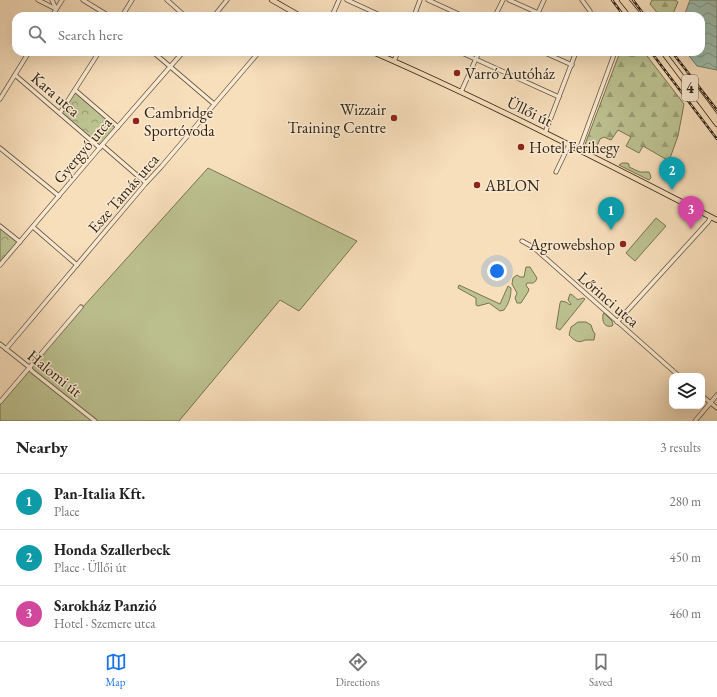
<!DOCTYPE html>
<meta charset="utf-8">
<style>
:root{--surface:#fff;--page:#f2f2f2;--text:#222;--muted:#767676;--line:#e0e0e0;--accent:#1a73e8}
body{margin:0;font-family:"EB Garamond",serif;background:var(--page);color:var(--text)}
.controls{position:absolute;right:12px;bottom:12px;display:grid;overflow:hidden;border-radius:8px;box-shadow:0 4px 16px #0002}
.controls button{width:36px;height:36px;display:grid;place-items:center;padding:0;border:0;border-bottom:1px solid var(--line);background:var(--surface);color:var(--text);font:20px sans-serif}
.you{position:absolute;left:497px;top:271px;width:14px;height:14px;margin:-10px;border:3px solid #fff;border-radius:50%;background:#1a73e8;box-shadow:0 0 0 6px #1a73e833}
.badge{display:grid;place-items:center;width:26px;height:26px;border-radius:50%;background:var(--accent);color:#fff;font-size:13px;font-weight:700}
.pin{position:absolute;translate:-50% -33px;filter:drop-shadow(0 1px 2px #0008)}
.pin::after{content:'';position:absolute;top:21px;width:14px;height:12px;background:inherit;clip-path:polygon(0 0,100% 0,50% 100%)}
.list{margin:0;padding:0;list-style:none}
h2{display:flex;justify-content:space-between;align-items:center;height:52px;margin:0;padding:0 16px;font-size:17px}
h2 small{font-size:13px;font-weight:400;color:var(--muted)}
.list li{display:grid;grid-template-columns:26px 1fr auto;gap:12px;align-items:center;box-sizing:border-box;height:56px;padding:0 16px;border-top:1px solid var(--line)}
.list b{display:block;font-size:15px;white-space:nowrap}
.list p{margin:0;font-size:13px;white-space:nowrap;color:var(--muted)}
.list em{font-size:13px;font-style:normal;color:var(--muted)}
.icon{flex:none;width:22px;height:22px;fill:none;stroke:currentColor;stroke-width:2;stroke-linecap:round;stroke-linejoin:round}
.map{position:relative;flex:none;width:717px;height:421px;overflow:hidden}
.search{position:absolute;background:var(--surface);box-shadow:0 4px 16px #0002;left:12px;right:12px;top:12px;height:44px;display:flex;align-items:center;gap:10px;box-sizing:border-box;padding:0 14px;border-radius:12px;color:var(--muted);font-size:15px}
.sheet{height:220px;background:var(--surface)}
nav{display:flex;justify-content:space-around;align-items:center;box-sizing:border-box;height:56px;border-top:1px solid var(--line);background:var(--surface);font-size:11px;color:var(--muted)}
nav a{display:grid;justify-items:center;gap:2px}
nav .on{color:var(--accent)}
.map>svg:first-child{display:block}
</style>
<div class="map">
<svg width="717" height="421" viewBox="0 0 717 421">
<defs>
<pattern id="forest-firs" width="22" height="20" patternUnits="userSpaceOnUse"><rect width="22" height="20" fill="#bdc291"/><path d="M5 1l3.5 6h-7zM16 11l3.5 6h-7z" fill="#9a9d75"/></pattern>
<pattern id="park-crowns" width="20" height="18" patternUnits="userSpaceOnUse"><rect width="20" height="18" fill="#bdc291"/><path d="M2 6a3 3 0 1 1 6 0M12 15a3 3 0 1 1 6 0" fill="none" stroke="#9a9d75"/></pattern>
<pattern id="water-waves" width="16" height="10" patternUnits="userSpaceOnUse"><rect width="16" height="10" fill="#9ebdac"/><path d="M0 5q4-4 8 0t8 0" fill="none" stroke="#81998b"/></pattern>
</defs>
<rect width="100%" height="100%" fill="#f8dfbc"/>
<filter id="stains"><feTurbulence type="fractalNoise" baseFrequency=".005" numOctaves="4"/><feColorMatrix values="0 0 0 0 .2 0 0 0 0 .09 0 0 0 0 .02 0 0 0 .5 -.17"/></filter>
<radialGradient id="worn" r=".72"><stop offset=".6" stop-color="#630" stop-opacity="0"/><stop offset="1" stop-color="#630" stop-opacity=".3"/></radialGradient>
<g fill="#bdc291" stroke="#787352">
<polygon points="622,163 627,163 629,164 629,167 640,172 649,172 650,174 651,178 649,180 619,165"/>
<polygon points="208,168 357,241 299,311 280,300 179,421 0,421 0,402 29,367"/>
<polygon points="656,218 666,226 635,261 626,253"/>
<path d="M526 267H530L537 278C535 284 533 283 527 283L526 285 527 287 529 289 528 292 521 303H517L515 298 517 293 512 284 513 278 517 275 520 277H524Z"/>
<path d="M459 285 500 304 508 286 511 288C511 297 509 303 504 310L500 311 489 303 478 306 476 305V298L458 288Z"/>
<path d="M570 294C577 296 574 302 583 298L585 299 560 330 556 328 560 303 561 301 566 302 570 305 571 304 568 300Z"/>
<path d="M604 313 612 321 613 325 612 326C604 328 602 321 603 314Z"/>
<path d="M578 322H586L591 325 593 331 595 334 594 340H585C578 344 574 340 569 335L571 327Z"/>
</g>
<g fill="url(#forest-firs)" stroke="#787352">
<polygon points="652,0 675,0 678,2 672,16 660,16 650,4"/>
<polygon points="620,52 644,52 684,104 678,136 669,161 643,146 639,153 626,146 631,137 618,130 611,140 604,137 600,139 595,151 584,147"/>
</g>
<g fill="url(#park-crowns)" stroke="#787352">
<polygon points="75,90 118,127 100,148 60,114"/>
<polygon points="0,226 20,242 0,265"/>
</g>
<polygon fill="url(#water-waves)" stroke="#73806f" points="690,0 717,0 717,70 697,66 686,52 701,52 701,16 684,16"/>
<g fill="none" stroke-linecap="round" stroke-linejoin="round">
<defs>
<g id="minor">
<polyline points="38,0 56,9"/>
<polyline points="52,0 56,9"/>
<polyline points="83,0 109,16"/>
<polyline points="167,0 185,16"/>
<polyline points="347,0 382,16"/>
<polyline points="428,0 463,16"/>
<polyline points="509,0 545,16"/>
<polyline points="582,0 590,11 590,16"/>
<polyline points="538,13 544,0"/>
<polyline points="52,16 62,0"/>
<polyline points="122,16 132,0"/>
<polyline points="214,16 227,0"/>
<polyline points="332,16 339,0"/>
<polyline points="414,16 420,0"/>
<polyline points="495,16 503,0"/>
<polyline points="153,52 214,104"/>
<polyline points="460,52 559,97"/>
<polyline points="543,52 572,65"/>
<polyline points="394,61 398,52"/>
<polyline points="15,75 100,148"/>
<polyline points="75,90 118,127"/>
<polyline points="461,92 479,52"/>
<polyline points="0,99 29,52"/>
<polyline points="60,113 99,52"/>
<polyline points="545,133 576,52"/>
<polyline points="102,145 146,183"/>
<polyline points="0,148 59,196"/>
<polyline points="579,150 615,52"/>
<polyline points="556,172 569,145"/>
<polyline points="0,226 20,242"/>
<polyline points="33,227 77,265"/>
<polyline points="522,241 533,247 679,376"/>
<polyline points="0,265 102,145 183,52"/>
<polyline points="617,322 708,222 711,217"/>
<polyline points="0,344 29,367 32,371 95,421"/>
<polyline points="6,349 146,183 161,167 259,52"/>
<polyline points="702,396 717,408"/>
<polyline points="0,402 81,307"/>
<polyline points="695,421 717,395"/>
</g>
<g id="major">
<polyline points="272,0 300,16"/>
<polyline points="622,0 635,16"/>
<polyline points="626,0 639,16"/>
<path d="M373 52C490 103 603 162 717 220"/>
<polyline points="663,52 717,124"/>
<polyline points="687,78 717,118"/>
</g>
</defs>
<use href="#minor" stroke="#64533d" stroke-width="5"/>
<use href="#major" stroke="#322413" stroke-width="6"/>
<use href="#minor" stroke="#faead3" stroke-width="3.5"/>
<use href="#major" stroke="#f8dfbc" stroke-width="4.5"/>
<defs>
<g id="rail">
<polyline points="612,0 624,16"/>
<polyline points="633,0 645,16"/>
<polyline points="651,52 717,139"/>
<polyline points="672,52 717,110"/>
</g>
</defs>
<use href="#rail" stroke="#322413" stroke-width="2.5"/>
<use href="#rail" stroke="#faead3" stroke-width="1" stroke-dasharray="3" stroke-linecap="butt"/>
</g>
<g fill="#8f2418" stroke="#faead3" stroke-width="1.5">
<circle cx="457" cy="73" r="4"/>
<circle cx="394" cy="118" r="4"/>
<circle cx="136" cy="121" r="4"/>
<circle cx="521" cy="147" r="4"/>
<circle cx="477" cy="185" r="4"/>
<circle cx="623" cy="244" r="4"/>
</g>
<g text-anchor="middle" stroke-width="3" stroke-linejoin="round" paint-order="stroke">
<rect fill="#faead3" stroke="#6e5f4d" stroke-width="1" x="682" y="75" width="16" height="26" rx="3"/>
<g font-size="15" font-weight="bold" fill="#322413">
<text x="690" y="93">4</text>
</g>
<g font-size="16" fill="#322413" stroke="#faead3" text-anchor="start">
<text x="465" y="79">Varró Autóház</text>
<text x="386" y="115" text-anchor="end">Wizzair<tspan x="386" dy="18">Training Centre</tspan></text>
<text x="144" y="118">Cambridge<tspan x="144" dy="18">Sportóvoda</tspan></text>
<text x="529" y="153">Hotel Ferihegy</text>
<text x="485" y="191">ABLON</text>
<text x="615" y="250" text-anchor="end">Agrowebshop</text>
</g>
<g font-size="16" fill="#322413" stroke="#faead3">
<text transform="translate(56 94) rotate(41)" y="6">Kara utca</text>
<text transform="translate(530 111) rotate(26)" y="6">Üllői út</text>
<text transform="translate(82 150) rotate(-50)" y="6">Gyergyó utca</text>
<text transform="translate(123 193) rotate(-49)" y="6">Esze Tamás utca</text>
<text transform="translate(609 299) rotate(41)" y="6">Lőrinci utca</text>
<text transform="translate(55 373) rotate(39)" y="6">Halomi út</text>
</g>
</g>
<rect width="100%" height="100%" filter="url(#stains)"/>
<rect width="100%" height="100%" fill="url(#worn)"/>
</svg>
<div class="controls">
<button><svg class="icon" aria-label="layers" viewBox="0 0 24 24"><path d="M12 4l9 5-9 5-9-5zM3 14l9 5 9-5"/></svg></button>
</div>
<div class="you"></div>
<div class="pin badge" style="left:611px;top:230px;background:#0f9aa8">1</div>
<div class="pin badge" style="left:672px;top:190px;background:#0f9aa8">2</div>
<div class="pin badge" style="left:691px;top:229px;background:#d1479c">3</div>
<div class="search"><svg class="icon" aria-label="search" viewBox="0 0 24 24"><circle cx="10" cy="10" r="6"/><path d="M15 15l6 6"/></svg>Search here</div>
</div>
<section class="sheet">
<h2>Nearby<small>3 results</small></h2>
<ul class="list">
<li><span class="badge" style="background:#0f9aa8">1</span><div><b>Pan-Italia Kft.</b><p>Place</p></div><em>280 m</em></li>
<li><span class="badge" style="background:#0f9aa8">2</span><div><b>Honda Szallerbeck</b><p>Place · Üllői út</p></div><em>450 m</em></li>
<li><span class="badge" style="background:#d1479c">3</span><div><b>Sarokház Panzió</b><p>Hotel · Szemere utca</p></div><em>460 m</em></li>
</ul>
</section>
<nav>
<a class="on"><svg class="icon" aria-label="map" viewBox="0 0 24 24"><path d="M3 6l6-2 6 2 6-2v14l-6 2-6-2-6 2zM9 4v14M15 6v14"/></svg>Map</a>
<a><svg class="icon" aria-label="directions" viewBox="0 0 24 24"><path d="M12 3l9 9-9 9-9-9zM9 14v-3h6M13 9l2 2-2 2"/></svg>Directions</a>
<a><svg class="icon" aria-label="saved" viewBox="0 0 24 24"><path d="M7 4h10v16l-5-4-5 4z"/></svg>Saved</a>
</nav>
